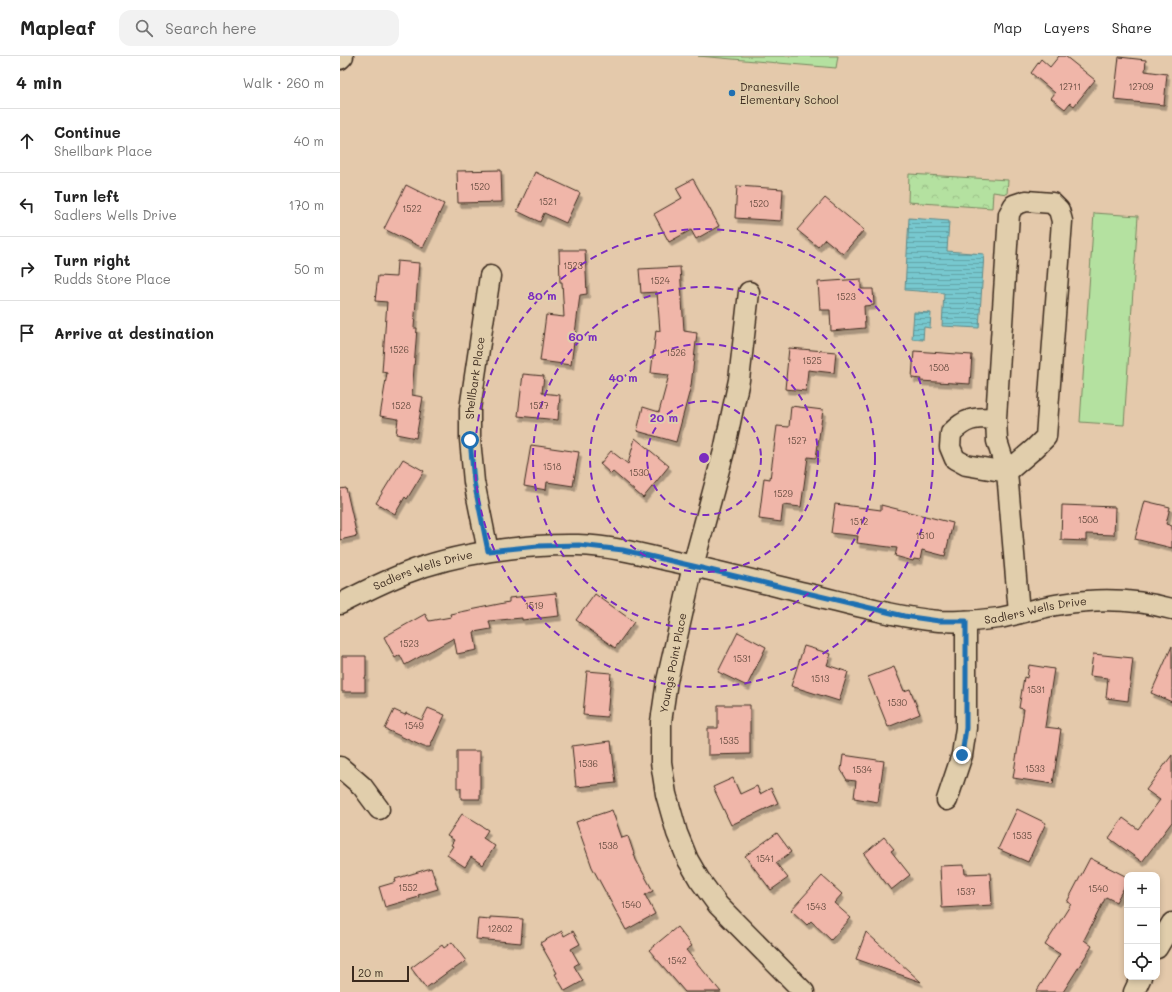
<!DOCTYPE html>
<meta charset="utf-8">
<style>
:root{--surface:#fff;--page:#f2f2f2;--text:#222;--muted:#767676;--line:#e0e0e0}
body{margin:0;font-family:Mali,sans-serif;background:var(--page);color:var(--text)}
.controls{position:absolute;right:12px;bottom:12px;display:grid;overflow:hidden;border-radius:8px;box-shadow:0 2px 6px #0003}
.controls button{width:36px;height:36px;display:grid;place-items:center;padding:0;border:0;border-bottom:1px solid var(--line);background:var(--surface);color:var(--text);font:20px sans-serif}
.scale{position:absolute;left:12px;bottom:10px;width:57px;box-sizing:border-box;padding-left:4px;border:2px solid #3b2a1e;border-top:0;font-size:11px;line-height:14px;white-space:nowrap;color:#3b2a1e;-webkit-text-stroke:3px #e1ceac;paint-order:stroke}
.stop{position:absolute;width:12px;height:12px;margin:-9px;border:3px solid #1f6fb2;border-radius:50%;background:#fff}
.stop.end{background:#1f6fb2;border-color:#fff;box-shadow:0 1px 4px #0008}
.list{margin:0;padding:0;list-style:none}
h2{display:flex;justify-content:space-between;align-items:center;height:52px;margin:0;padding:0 16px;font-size:17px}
h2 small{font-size:13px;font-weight:400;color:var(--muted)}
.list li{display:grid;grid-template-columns:26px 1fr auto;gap:12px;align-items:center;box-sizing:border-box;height:64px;padding:0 16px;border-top:1px solid var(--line)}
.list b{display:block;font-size:15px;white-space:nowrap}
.list p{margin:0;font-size:13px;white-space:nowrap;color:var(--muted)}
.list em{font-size:13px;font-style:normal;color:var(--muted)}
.icon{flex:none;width:22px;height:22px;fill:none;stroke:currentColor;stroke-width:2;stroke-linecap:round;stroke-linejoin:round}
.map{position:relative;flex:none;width:832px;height:936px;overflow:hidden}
header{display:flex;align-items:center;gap:24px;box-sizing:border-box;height:56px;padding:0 20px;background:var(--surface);border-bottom:1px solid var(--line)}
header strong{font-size:19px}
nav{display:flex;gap:22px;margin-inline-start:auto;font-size:14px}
.search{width:280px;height:36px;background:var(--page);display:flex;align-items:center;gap:10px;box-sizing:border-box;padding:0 14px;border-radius:12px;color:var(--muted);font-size:15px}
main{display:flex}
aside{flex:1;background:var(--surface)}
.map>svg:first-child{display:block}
</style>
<header>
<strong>Mapleaf</strong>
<div class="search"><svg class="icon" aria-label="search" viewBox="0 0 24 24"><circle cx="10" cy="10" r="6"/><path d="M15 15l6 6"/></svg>Search here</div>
<nav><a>Map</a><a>Layers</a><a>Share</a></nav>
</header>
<main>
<aside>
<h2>4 min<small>Walk · 260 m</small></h2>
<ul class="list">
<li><svg class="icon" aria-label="ahead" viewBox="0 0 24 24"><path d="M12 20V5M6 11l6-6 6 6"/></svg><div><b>Continue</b><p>Shellbark Place</p></div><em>40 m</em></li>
<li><svg class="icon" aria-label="left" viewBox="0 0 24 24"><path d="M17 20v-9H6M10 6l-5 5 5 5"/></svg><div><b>Turn left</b><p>Sadlers Wells Drive</p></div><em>170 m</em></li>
<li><svg class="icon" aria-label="right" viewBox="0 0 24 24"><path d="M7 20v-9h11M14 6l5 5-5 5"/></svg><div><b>Turn right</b><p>Rudds Store Place</p></div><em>50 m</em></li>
<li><svg class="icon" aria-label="arrive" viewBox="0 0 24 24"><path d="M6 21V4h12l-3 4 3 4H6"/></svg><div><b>Arrive at destination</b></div></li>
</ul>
</aside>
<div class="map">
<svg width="832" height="936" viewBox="0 0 832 936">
<defs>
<pattern id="park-crowns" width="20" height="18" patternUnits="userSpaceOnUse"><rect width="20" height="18" fill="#b4e1a0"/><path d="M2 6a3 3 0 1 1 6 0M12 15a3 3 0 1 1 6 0" fill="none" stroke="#9cc189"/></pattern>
<pattern id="water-rules" width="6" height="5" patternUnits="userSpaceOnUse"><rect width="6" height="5" fill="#77c8cf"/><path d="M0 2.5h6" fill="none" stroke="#63a3a7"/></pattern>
<filter id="shadow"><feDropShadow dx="2.5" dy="4.5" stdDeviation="0" flood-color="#0004"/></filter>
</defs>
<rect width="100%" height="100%" fill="#e4c9ab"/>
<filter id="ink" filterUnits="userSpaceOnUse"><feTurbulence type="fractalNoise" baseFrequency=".025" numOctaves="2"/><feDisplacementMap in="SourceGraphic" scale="8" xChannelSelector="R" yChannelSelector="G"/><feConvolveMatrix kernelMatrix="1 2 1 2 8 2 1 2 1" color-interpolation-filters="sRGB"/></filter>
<g filter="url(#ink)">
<g fill="#b4e1a0" stroke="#78865f">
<polygon points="358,0 498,0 496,12"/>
<polygon points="754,157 798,160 784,369 740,366"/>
</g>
<polygon fill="url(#park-crowns)" stroke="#78865f" points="569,118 668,124 667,138 653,136 652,152 568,146"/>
<g fill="url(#water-rules)" stroke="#5f8988">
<polygon points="569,162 609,165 607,195 644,198 639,272 602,270 604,237 565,234"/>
<polygon points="574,256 591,257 590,272 584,271 583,284 572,283"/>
</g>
<g fill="#f0b6a9" stroke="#3b2a1e" filter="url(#shadow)">
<polygon points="719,0 725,0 755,24 734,50 730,47 725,53 711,42 715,37 691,17 701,3 710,11"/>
<polygon points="779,1 806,4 805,15 827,18 824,49 774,44"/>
<polygon points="161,114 162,146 118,147 117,115"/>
<polygon points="195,116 240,137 226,167 204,157 200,166 177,155"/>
<polygon points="353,123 379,170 356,183 351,174 329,186 314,158 342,142 336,132"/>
<polygon points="66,129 104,148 83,192 44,173"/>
<polygon points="397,130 443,133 441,165 395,162"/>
<polygon points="485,142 524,174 503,198 485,183 478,191 457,174"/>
<polygon points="219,194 245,194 247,238 240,239 231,309 200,305 206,259 224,261 222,226 220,226"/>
<polygon points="57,205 79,207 74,272 77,272 72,339 83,341 76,382 56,378 58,363 40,360 47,317 42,316 47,246 35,245 38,220 56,221"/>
<polygon points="340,211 344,275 357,277 351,330 336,386 297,375 303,351 319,356 329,319 311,317 316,274 320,275 317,236 301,237 299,213"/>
<polygon points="521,223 521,233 533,233 534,249 524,250 525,272 491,275 490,254 480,254 478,226"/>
<polygon points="449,292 496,296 494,317 468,314 466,335 445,333"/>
<polygon points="574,295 632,299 630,328 580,325 581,323 572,322"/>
<polygon points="183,318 204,320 202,337 220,339 218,364 178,360"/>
<polygon points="451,350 483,354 476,402 468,401 461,451 443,449 441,466 419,463 424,422 430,423 437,370 449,371"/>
<polygon points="295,382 329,410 303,442 273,416 271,418 260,408 271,395 288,408"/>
<polygon points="191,389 239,396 233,430 207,426 206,434 184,430"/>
<polygon points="63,403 84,415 67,443 65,441 55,458 36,447"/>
<polygon points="6,432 17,480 0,484 0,433"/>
<polygon points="805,445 830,451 826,468 832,470 832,492 795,483"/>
<polygon points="495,448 541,454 541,449 613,467 605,500 582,494 580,504 574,503 573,505 555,500 557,492 517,487 518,480 491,477"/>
<polygon points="722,449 775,451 774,479 746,478 746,485 721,484"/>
<polygon points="216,537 219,560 182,564 182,562 149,565 151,573 134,576 137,594 117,598 114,582 65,609 60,599 55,602 44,581 85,558 89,565 111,561 110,558 169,546 169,542"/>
<polygon points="255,538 294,566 275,592 236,564"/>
<polygon points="398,576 426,591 407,630 378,616"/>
<polygon points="464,590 491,598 487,609 508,616 499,645 451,630"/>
<polygon points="832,590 832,646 811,637"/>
<polygon points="753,598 793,602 788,645 766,642 768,622 750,620"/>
<polygon points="2,600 26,600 26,621 25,621 25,636 2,636"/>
<polygon points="689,609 714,613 705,671 721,673 713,728 673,722 684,653 679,652 684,621 687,622"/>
<polygon points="554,611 564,635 570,633 580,658 548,671 528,621"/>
<polygon points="247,615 271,617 267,661 243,659"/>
<polygon points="378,649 410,649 410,698 368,699 368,672 378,672"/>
<polygon points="88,652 105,659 90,691 84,691 45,673 54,654 65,659 66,657 82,664"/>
<polygon points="271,685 276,727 236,731 232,690"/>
<polygon points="117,695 140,695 140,743 121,743 121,732 117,732"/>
<polygon points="503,699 544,705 538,746 514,742 516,725 507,724 501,714"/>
<polygon points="832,699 832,766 802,806 769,782 783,762 798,773 820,744 806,734"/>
<polygon points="393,722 400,738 417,730 420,738 431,732 438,747 391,769 373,731"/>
<polygon points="677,753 706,767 688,806 658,793"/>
<polygon points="272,754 282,782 288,780 296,804 313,835 305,839 315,858 286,874 252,811 236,766"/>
<polygon points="122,758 148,774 143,782 155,790 143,809 131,801 125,811 107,799 113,790 111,789 114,784 107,780"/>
<polygon points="437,777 451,796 436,807 448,822 431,834 405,800"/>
<polygon points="544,781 554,793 551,795 570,819 551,834 524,798"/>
<polygon points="750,802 787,821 787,826 776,846 766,841 744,884 752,890 723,936 696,936 720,898 705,889 731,848 727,846"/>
<polygon points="624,809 625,818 650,817 652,849 602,852 600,810"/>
<polygon points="91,812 98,833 78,839 79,841 45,851 39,831 56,826 55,823"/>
<polygon points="482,820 502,838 494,847 511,862 491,884 471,865 467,869 451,854"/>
<polygon points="150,861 183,863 181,887 136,883 138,862 150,863"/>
<polygon points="337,871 352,890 346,894 381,936 345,936 309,894"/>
<polygon points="222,875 224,880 233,875 240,888 231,893 239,907 234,910 243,925 225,935 215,918 217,917 200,887"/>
<polygon points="526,876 581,926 516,903"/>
<polygon points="112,886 126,905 113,914 112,913 86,932 71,912 102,889 104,892"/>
</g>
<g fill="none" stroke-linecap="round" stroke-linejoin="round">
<defs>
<g id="minor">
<polyline points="0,3 3,0"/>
<polyline points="409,236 399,324 384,395 353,510 327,625 321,666 321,706 326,738 337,777 348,804 359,823 378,849 464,936"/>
<path d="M656 362C635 362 627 361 611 377L610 391 615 403 626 409 667 416 695 392 706 381 722 165 719 154 712 147 686 145 674 149 669 158 656 362 657 385 667 416 679 557"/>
<path id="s1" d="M148 495 134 426 130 383V353L150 220"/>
<path id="s2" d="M0 548C21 537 43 526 66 517 116 497 184 488 238 489 270 490 301 498 331 505 377 515 423 527 469 538 511 548 555 561 599 565 619 566 639 565 659 562 680 558 700 551 722 548 758 542 796 543 832 553"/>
<polyline points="0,711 22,730 39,753"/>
<polyline points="607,744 622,699 626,672 626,565"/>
<polyline points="817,892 832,867"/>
<polyline points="794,936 801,921"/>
</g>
</defs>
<use href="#minor" stroke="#3b2a1e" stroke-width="23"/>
<use href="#minor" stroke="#e1ceac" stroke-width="20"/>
</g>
</g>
<g fill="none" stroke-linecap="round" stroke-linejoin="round" filter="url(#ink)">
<polyline stroke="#1f6fb2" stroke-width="5" points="130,384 134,426 148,495 198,490 239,489 283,494 353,510 564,560 599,565 626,565 626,672 622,699"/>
</g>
<g fill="none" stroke="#7b2cbf" stroke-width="2" stroke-dasharray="7 5">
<circle cx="364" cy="402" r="57"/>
<circle cx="364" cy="402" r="114"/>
<circle cx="364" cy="402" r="171"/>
<circle cx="364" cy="402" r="229"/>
</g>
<circle fill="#1f6fb2" stroke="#e1ceac" stroke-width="1.5" cx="392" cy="37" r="4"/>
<g text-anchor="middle" stroke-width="4" stroke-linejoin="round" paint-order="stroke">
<g font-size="9" fill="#684d41">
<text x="730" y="34">12711</text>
<text x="801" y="34">12709</text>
<text x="140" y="134">1520</text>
<text x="208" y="149">1521</text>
<text x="419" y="151">1520</text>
<text x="72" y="156">1522</text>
<text x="233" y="213">1523</text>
<text x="320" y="228">1524</text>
<text x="506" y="244">1523</text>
<text x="59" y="297">1526</text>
<text x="336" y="300">1526</text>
<text x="472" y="308">1525</text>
<text x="599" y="315">1508</text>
<text x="61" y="353">1528</text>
<text x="199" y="353">1527</text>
<text x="457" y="388">1527</text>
<text x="212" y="414">1518</text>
<text x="299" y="420">1530</text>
<text x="443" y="441">1529</text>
<text x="748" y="467">1508</text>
<text x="519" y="469">1512</text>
<text x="585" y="483">1510</text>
<text x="194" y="553">1519</text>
<text x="69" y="591">1523</text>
<text x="402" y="606">1531</text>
<text x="480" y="626">1513</text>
<text x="696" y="637">1531</text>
<text x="557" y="650">1530</text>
<text x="74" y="673">1549</text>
<text x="389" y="688">1535</text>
<text x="248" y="711">1536</text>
<text x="695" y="716">1533</text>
<text x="522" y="717">1534</text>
<text x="682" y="783">1535</text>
<text x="268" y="793">1538</text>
<text x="425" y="806">1541</text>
<text x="68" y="835">1552</text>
<text x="758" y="836">1540</text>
<text x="626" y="839">1537</text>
<text x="291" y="852">1540</text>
<text x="476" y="854">1543</text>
<text x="160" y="876">12802</text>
<text x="337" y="908">1542</text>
</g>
<g font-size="11" fill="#3b2a1e" stroke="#e1ceac" text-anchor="start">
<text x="400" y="35">Dranesville<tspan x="400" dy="13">Elementary School</tspan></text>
</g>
<g font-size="11" fill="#3b2a1e" stroke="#e1ceac">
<text dy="4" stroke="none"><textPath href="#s1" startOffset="175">Shellbark Place</textPath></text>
<text dy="4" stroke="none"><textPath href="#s2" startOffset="90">Sadlers Wells Drive</textPath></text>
<text dy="4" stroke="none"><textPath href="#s2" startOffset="715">Sadlers Wells Drive</textPath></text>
<text transform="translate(333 607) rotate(-79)" y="4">Youngs Point Place</text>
</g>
</g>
<circle cx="364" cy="402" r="6" fill="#7b2cbf" stroke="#e1ceac" stroke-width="2"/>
<g font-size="12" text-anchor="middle" font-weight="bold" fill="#7b2cbf" stroke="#e1ceac" stroke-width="4" stroke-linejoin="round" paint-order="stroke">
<text x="202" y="244">80 m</text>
<text x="243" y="285">60 m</text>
<text x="283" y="326">40 m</text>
<text x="324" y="366">20 m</text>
</g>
</svg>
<div class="controls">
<button>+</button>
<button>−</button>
<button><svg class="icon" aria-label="locate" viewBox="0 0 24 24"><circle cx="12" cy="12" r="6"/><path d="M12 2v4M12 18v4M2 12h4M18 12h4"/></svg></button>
</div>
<div class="scale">20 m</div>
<div class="stop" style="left:130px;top:384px"></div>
<div class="stop end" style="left:622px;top:699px"></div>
</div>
</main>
